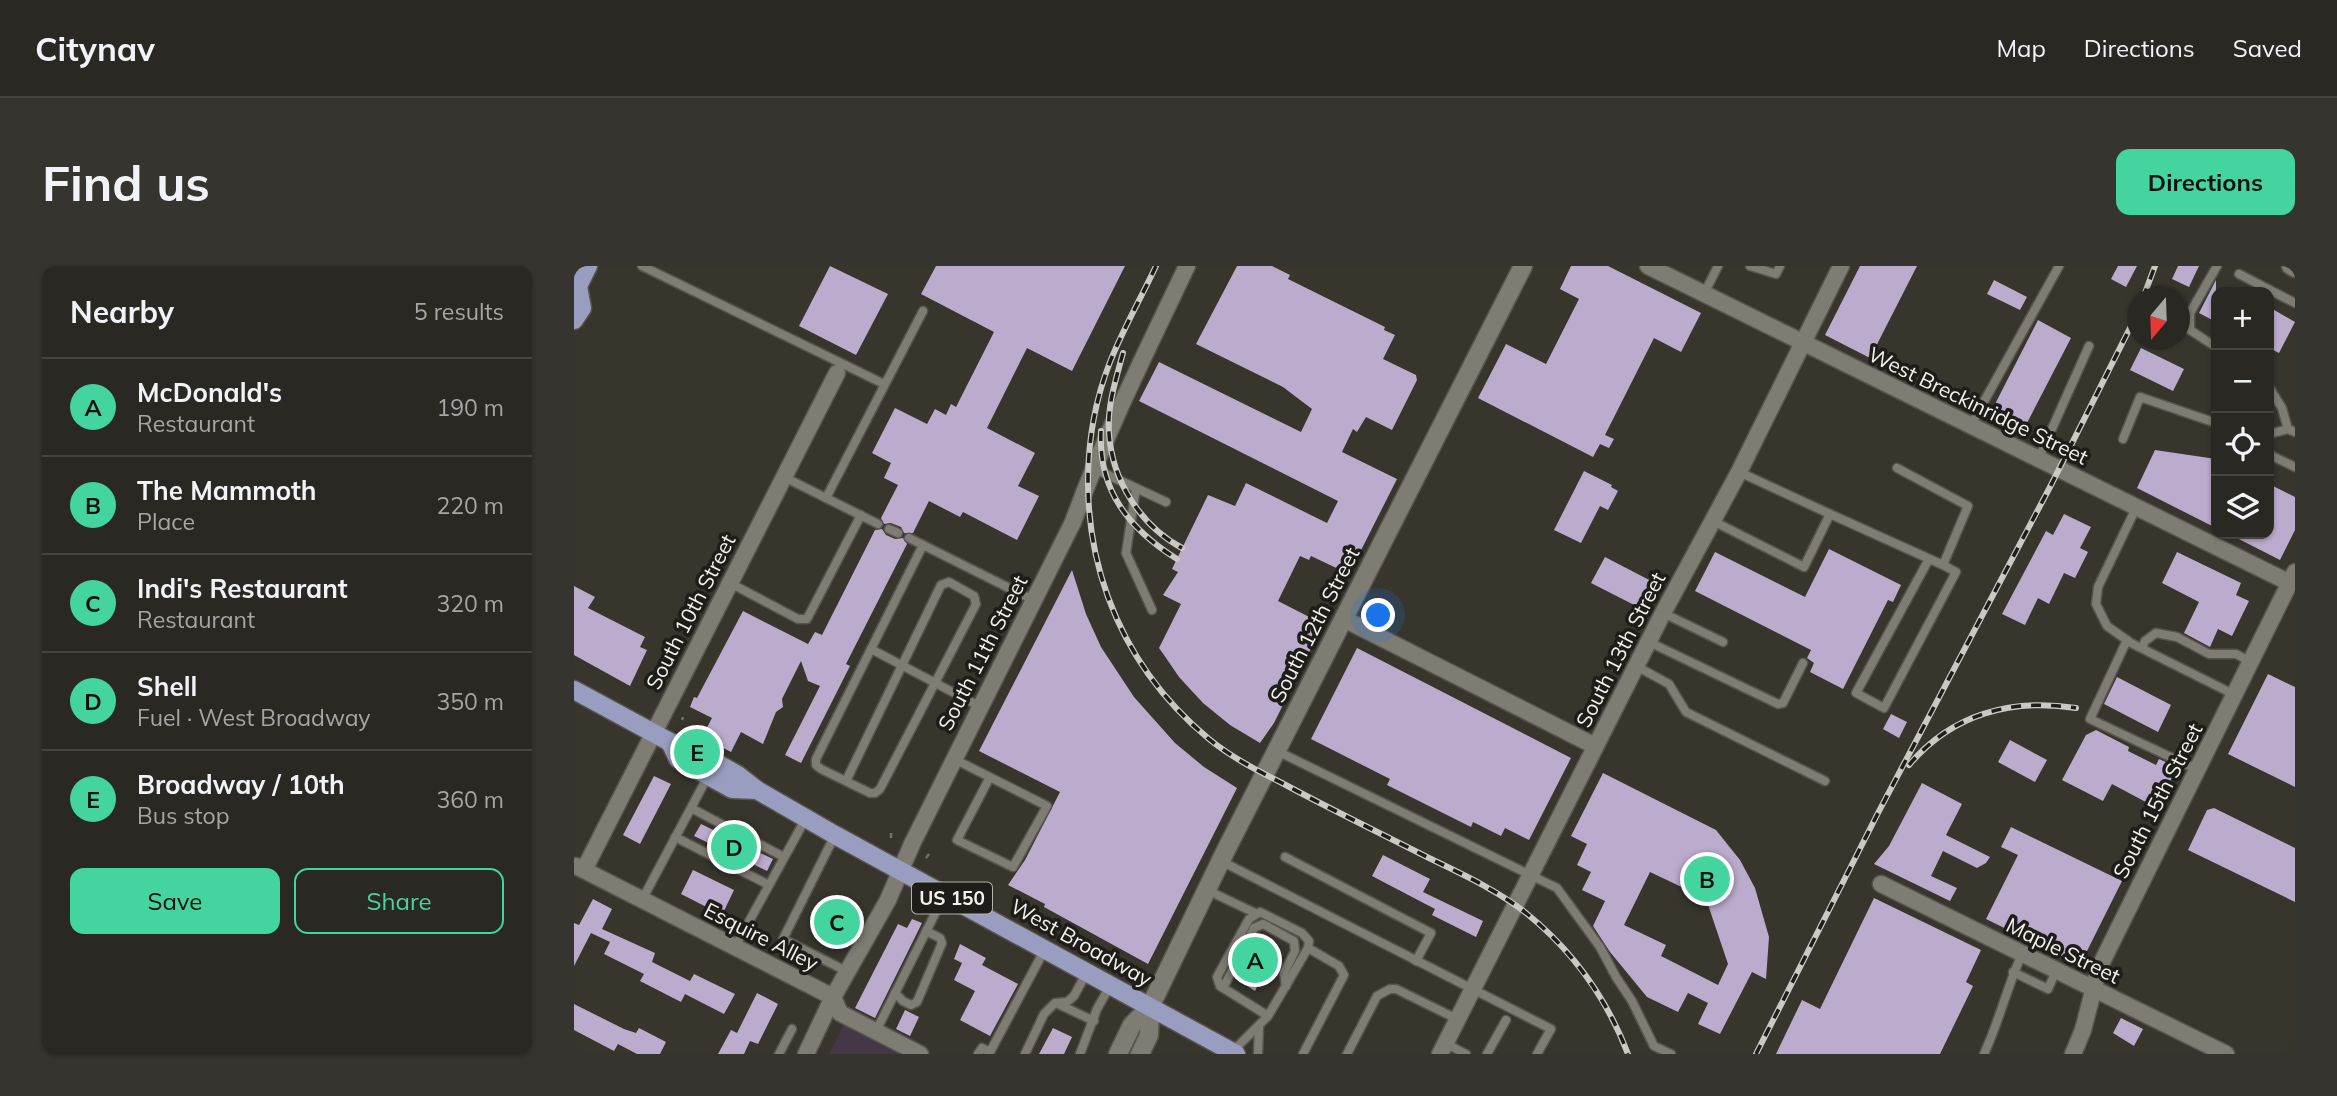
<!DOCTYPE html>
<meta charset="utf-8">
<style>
:root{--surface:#2a2822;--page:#36342f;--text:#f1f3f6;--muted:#a5a6a5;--line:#464440;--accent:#43d4a0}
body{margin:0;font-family:Mulish,sans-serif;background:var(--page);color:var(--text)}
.controls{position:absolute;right:21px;top:21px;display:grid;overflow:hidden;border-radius:14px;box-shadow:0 2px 5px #0004}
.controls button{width:63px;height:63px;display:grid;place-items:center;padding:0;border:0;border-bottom:2px solid var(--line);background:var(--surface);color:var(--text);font:35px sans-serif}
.compass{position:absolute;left:1553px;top:21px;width:63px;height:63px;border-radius:50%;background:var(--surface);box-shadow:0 2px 5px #0004;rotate:199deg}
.you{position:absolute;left:805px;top:350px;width:24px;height:24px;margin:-18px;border:5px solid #fff;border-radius:50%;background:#1a73e8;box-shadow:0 0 0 10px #1a73e833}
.badge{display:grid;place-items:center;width:46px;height:46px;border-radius:50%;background:var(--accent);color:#111;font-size:23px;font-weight:700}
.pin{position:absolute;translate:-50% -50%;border:4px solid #fff;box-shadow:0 2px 7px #0006}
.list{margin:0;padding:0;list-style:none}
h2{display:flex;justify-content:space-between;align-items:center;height:91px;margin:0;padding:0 28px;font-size:30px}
h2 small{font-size:23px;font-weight:400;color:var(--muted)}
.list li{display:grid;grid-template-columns:46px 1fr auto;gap:21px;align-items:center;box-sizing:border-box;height:98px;padding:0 28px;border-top:2px solid var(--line)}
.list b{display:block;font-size:26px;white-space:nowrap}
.list p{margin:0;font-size:23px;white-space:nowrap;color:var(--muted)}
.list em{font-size:23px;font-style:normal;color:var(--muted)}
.actions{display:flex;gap:14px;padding:21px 28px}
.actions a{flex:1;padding:16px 0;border:2px solid var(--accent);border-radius:14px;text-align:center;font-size:24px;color:var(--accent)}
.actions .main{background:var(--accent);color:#111}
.icon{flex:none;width:38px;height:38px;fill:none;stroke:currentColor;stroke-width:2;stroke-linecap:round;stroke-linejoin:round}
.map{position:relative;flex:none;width:1721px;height:788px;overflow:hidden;border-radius:14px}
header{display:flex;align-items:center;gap:42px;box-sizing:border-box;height:98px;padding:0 35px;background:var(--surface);border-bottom:2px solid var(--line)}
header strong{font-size:33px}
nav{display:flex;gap:38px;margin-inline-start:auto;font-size:24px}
.intro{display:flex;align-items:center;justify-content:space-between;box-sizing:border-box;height:168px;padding:0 42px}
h1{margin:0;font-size:49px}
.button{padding:18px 32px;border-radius:14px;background:var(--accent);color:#111;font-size:24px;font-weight:700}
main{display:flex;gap:42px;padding:0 42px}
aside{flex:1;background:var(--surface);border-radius:14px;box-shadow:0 2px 5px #0004}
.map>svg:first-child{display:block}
</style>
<header>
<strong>Citynav</strong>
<nav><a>Map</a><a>Directions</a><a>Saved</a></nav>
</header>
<div class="intro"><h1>Find us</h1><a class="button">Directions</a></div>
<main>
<aside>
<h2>Nearby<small>5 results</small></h2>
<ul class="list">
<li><span class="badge">A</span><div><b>McDonald's</b><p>Restaurant</p></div><em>190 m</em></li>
<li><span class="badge">B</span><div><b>The Mammoth</b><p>Place</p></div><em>220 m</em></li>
<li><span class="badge">C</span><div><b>Indi's Restaurant</b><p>Restaurant</p></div><em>320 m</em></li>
<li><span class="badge">D</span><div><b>Shell</b><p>Fuel · West Broadway</p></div><em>350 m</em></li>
<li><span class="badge">E</span><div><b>Broadway / 10th</b><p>Bus stop</p></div><em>360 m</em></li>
</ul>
<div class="actions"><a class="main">Save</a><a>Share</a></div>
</aside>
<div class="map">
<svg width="1721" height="788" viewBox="0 0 1721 788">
<rect width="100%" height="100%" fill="#38352d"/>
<polygon fill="#443847" points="271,757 332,788 255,788"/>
<g fill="#bbabcd" fill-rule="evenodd">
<polygon points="256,0 314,28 282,89 225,60"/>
<polygon points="362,0 551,0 498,105 453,82 413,162 461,187 444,220 465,230 443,274 389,246 386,251 355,235 339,267 330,267 327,261 317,257 310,258 307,252 324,219 310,212 317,197 298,187 321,142 353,158 361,143 372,149 377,138 382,141 420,66 347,28"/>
<polygon points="663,0 698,0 716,9 714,13 811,61 810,64 821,69 809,93 842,109 843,114 818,164 792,151 783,166 779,163 768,186 823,213 775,308 737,290 735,294 726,290 704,335 749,358 700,457 686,477 656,459 629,437 605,411 590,389 585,382 607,338 589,329 604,306 598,303 634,229 661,240 672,217 753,257 764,235 565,135 585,96 727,166 738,143 709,121 622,78"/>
<polygon points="997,0 1034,0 1127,47 1107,86 1080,72 1031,169 1040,173 1035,182 1026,178 1019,191 904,132 932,78 972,98 1005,33 986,23"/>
<polygon points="1286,0 1343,0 1296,92 1251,69"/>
<polygon points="1544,0 1563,0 1552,21 1537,13"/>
<polygon points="1604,0 1625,0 1615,21 1598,13"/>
<polygon points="1420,14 1453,31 1446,44 1413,28"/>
<polygon points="1642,14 1642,56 1625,47"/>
<polygon points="1695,41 1721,56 1705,87 1695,82"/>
<polygon points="1464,54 1497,72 1453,157 1452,156 1446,166 1417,151 1422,141 1420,140"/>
<polygon points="1567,82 1610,103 1599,125 1556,104"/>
<polygon points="1581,184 1642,193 1642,262 1563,222"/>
<polygon points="1010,205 1038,219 1037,221 1044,225 1034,244 1026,240 1007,277 980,264"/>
<polygon points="1695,218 1721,231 1721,264 1706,294 1655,268 1695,268"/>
<polygon points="1490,248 1517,261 1506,282 1514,286 1501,312 1490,307 1475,338 1464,332 1451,359 1428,348 1472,265 1479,269"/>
<polygon points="308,263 312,269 321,273 329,272 333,278 272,398 276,400 227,497 211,489 246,420 234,415 227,395 208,433 209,441 202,446 189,478 167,466 157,486 128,471 138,452 116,441 120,431 123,432 169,345 234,378 241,366 248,369 301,264"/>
<polygon points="1255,283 1327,319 1319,336 1314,334 1269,423 1236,406 1240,397 1233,392 1237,384 1121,325 1141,286 1231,331"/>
<polygon points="1603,286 1667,317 1662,329 1675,335 1658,370 1644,363 1636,381 1610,367 1625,336 1588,317"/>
<polygon points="1031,291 1083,318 1070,344 1017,317"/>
<polygon points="498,304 512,348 527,381 560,431 601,477 630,501 663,522 574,698 470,641 471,638 434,619 451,594 486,526 405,485"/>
<polygon points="0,320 21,331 14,342 71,371 66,381 73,384 56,420 0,389"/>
<polygon points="783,382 997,492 955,574 931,562 927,570 899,556 897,561 813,519 816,513 737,473"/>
<polygon points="1694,408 1721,421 1721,521 1654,488"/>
<polygon points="1543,411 1597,439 1584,466 1530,438"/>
<polygon points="1317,448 1333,456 1325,472 1309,463"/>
<polygon points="1522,464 1555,481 1554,485 1582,499 1585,493 1603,501 1583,542 1538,518 1529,535 1488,514 1512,469"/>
<polygon points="1436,474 1473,494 1461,516 1424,496"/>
<path d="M1029 507 1142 564 1166 594 1181 622 1195 671 1192 713 1178 706 1146 768 1124 758 1134 737 1114 727 1104 746 1073 731 1036 686 1019 660 1031 635 1008 624 1017 606 1003 599 1013 578 997 570ZM1076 606 1116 625 1124 609 1154 698 1144 719 1087 690 1092 679 1050 659Z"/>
<polygon points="80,510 97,518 66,578 49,569"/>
<polygon points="1348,517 1388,538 1372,569 1416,591 1412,597 1403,602 1369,585 1357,610 1383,622 1376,635 1300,598 1315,580"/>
<polygon points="1640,542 1721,582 1721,636 1614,584 1633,544"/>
<polygon points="127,558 199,593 193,605 120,570"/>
<polygon points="1437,561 1548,615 1506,699 1412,653 1444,589 1427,581"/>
<polygon points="809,589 856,613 849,626 909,655 902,671 858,649 861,643 798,610"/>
<polygon points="119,604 160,624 148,649 107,628"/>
<polygon points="1300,632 1407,684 1392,716 1399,720 1366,788 1202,788 1228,734 1246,743"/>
<polygon points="19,633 38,643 28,663 81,687 78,696 116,715 120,708 161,728 150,748 111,728 107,736 66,715 70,708 30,688 36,676 17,667 0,700 0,657 5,659"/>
<polygon points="338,653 348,657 301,752 281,742 324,658 333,662"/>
<polygon points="683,671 702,681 681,725 661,712"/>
<polygon points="386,678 412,692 408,699 444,718 416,770 386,754 401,725 380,714 388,697 380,693"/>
<polygon points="183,727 204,738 184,778 176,775 170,788 144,788 157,764 163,767"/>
<polygon points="0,738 50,763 62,767 65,762 92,776 86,788 63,788 44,778 40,785 0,764"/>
<polygon points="331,744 345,751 336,770 322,763"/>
<polygon points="1547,752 1569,763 1560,780 1539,767"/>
<polygon points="479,762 498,771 490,788 465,788"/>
</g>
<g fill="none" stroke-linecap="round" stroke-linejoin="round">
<defs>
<g id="service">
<polyline points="68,0 310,118"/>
<polyline points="1176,0 1202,8 1206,0"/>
<polyline points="1665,8 1721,37"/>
<polyline points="1130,28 1144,0"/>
<polyline points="1642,81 1616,64 1616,47 1643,0"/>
<polyline points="1695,121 1708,142 1714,163"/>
<polyline points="1397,159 1485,0"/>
<polyline points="1695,168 1714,163 1721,166"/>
<polyline points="1549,173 1566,131 1642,157"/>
<polyline points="1695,186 1698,190 1721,201"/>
<polyline points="1464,194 1515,80"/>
<polyline points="519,202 592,236"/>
<polyline points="1323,202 1394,240 1369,299"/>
<polyline points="210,211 304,258"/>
<polyline points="562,222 552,287 578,344"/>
<polyline points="252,232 349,45"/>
<polyline points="1562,242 1524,321 1522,338 1533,360 1557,377 1661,429"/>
<polyline points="1256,248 1369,299 1382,306 1310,442 1282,427 1355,293"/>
<polyline points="1139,255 1230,301 1256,248 1165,206"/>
<polyline points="315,263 324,267"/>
<polyline points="335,272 459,334"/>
<polyline points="156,317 224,353 233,353 287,249"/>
<polyline points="1089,347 1149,376"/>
<polyline points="1553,374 1516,453 1624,504"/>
<polyline points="1075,376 1204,438 1209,437 1229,397"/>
<polyline points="1568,382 1571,375 1582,367 1603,371 1635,388 1662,388 1677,396"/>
<polyline points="297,383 405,440"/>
<polyline points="1062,400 1095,418 1112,446 1251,515"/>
<polyline points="703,485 983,622 1026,681 1042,711 1058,735 1080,780 1097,788"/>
<polyline points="380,493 473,540 439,601 383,574 416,511"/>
<polyline points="272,515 367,319 375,316 400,330 402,338 306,523 301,527 296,527 247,503 242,499 242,493 349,279"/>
<polyline points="117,542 210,591"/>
<polyline points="261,569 209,673 274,706"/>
<polyline points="101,571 195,619"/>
<polyline points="711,591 857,667 842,695"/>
<polyline points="647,595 977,763 963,788"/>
<polyline points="633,624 681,647"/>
<polyline points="68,634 134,510"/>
<polyline points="161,681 232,552"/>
<polyline points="1439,706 1474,723 1482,705"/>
<polyline points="649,722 680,662 689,658 720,675 721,685 710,707 712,720"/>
<polyline points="321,727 329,735 337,739 343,736 368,677 366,672 352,665"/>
<polyline points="484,738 520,755"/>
<polyline points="302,765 371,628"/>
<polyline points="871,777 892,788"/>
<polyline points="658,786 694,750 734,682 735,675 728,667 686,646 675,653 643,711 646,720 694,750"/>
<polyline points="205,788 218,763"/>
<polyline points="404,788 408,782 416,786 471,683"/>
<polyline points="451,788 470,748 481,737 493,736 500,730 513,706"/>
<polyline points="506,788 523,743 536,720"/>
<polyline points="684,788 685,760"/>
<polyline points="729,788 770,709 765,700 734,682"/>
<polyline points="773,788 803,730 816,723 822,723 883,753"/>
<polyline points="913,788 932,754"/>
<path d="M1410 788C1425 756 1433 721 1448 688"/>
</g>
<g id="minor">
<polyline points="1074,0 1716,317"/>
<polyline points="1716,0 1721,3"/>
<polyline points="770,353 1021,480"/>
<polyline points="2,600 259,731 266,747 346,788"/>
<polyline points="10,604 263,107"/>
<polyline points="1307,618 1652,788"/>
<path d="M232 788 259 731 314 634 338 578 499 256C531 168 573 84 613 0"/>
<polyline points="866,788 1089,347 1165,206 1267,0"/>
<polyline points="1499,788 1509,764 1525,702 1721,306"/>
</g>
<g id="tertiary">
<polyline points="544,788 558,759 576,741 652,584 949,0"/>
<polyline points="566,788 575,769 576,741"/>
</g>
<g id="primary">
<polyline points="0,22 4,20 14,0"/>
<polyline points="0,54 8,42 4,20"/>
<polyline points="0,424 96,476 123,486 164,509 183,524 261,569 662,788"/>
<polyline points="96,476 104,493 158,523 183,524"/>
</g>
</defs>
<use href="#service" stroke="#56544d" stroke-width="11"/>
<use href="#minor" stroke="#56544d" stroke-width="19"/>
<use href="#tertiary" stroke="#56544d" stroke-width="21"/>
<use href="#primary" stroke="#56544d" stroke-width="21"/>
<g stroke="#74716a" stroke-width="2.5" stroke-dasharray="5 3.5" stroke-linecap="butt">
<polyline points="108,454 109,451"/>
<polyline points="317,567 317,572"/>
<polyline points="352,592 355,588"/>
</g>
<use href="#service" stroke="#7f7c73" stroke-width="8"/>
<use href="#minor" stroke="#7f7c73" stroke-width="16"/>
<use href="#tertiary" stroke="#7f7c73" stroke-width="18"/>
<use href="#primary" stroke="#999ec0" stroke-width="18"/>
<defs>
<g id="rail">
<path d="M582 0C567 32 549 63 536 96 507 170 507 257 534 331 554 386 589 435 635 473 657 491 682 504 708 517 756 543 806 567 855 592 888 608 923 624 952 647 998 684 1033 733 1054 788"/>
<polyline points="1569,32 1581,0"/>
<path d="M549 87C542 113 533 140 535 167 538 215 567 260 608 282"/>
<path d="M527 165C524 224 555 263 603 293"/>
<path d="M1335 499C1378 448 1437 432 1502 442"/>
<polyline points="1182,788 1304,547 1476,221 1563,48"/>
</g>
</defs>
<use href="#rail" stroke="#ccc9c4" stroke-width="6"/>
<use href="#rail" stroke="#1e1d19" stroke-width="3.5" stroke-dasharray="10" stroke-linecap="butt"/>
</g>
<g text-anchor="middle" stroke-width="7" stroke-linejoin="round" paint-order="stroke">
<rect fill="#1e1d19" stroke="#b4b2ad" stroke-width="2" x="338" y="616.5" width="80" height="31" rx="5"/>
<g font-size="19" font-weight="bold" fill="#f4f2ed">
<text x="378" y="639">US 150</text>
</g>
<g font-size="21" fill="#f4f2ed" stroke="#1e1d19">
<text transform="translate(1404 140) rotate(26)" y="7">West Breckinridge Street</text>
<text transform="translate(117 346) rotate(-63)" y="7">South 10th Street</text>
<text transform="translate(741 359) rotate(-63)" y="7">South 12th Street</text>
<text transform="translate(1047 384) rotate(-63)" y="7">South 13th Street</text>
<text transform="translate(409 387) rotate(-63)" y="7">South 11th Street</text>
<text transform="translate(1584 535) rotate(-63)" y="7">South 15th Street</text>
<text transform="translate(187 671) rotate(27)" y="7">Esquire Alley</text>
<text transform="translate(507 677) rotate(29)" y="7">West Broadway</text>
<text transform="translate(1489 685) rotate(26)" y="7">Maple Street</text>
</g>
</g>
</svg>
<div class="controls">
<button>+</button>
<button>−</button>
<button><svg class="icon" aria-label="locate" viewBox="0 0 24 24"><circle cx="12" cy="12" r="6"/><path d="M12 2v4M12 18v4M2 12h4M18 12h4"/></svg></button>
<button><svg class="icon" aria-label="layers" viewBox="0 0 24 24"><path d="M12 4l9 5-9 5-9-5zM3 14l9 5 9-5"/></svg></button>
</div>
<svg class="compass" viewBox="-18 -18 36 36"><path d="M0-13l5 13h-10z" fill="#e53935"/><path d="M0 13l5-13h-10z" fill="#a5a6a5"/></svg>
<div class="you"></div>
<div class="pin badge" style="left:681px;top:694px">A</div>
<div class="pin badge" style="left:1133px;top:613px">B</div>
<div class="pin badge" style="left:263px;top:656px">C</div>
<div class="pin badge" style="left:160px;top:581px">D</div>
<div class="pin badge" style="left:123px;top:486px">E</div>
</div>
</main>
